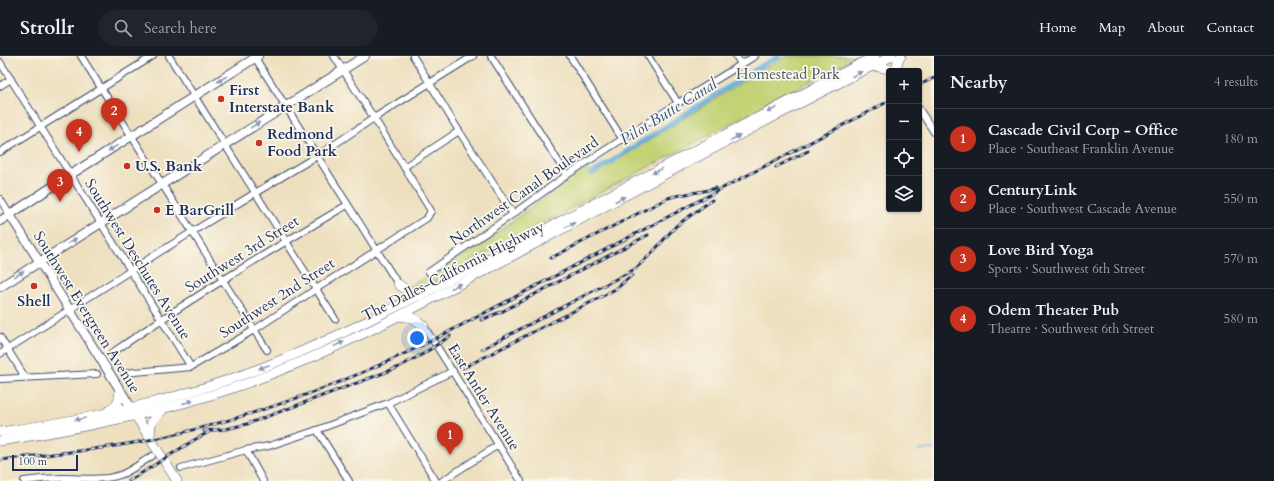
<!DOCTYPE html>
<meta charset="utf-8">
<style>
:root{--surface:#171b24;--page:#20242c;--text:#f1f3f6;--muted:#9ea1a6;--line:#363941;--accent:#c8321e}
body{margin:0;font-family:Cardo,serif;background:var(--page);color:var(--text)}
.controls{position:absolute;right:12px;top:12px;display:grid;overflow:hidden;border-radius:4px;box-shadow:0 1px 3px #0004}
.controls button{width:36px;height:36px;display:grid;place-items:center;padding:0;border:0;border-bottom:1px solid var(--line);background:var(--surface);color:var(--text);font:20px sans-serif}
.scale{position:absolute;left:12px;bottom:10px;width:66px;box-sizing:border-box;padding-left:4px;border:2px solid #1b2f5e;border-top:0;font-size:11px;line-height:14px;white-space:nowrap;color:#1b2f5e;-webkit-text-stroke:3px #fbf7ec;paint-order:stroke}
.you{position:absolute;left:417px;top:282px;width:14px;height:14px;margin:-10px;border:3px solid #fff;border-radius:50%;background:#1a73e8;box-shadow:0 0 0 6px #1a73e833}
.badge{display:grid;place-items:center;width:26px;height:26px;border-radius:50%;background:var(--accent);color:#fff;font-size:13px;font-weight:700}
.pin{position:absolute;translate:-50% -33px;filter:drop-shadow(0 1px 2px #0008)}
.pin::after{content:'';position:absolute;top:21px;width:14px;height:12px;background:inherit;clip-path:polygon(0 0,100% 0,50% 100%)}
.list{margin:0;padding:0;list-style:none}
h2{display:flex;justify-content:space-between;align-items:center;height:52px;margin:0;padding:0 16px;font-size:17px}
h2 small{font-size:13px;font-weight:400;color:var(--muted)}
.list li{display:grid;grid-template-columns:26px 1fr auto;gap:12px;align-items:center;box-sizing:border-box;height:60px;padding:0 16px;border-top:1px solid var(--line)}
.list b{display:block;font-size:15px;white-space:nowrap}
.list p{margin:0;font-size:13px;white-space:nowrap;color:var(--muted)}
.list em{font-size:13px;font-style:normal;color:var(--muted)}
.icon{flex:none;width:22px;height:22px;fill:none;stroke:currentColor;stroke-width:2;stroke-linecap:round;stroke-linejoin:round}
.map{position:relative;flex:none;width:934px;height:425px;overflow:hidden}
header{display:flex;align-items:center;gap:24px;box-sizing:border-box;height:56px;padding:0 20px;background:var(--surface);border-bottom:1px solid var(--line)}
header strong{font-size:19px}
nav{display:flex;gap:22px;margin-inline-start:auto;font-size:14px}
.search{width:280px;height:36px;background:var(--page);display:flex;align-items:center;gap:10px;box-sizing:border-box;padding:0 14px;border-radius:22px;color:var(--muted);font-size:15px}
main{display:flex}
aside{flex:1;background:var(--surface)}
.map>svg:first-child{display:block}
</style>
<header>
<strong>Strollr</strong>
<div class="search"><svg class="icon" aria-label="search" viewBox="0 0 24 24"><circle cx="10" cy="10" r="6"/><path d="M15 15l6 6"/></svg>Search here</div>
<nav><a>Home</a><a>Map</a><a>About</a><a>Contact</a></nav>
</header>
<main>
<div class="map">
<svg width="934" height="425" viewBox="0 0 934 425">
<rect width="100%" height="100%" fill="#fbf7ec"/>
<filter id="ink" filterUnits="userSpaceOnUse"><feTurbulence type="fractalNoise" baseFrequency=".025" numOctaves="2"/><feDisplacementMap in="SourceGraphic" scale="8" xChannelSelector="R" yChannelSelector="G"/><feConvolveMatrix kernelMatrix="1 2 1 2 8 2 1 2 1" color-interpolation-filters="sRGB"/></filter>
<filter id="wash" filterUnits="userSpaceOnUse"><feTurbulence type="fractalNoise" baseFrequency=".012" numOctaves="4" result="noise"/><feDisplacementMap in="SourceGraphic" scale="16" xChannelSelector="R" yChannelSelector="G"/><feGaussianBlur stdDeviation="0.9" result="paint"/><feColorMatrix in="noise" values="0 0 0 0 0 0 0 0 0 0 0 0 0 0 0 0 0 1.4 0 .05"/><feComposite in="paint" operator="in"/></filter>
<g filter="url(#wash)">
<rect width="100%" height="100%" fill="#eee0bf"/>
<polygon fill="#c3d274" stroke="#6f8069" points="786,0 858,0 419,233 412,233 408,231 472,195 586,111 592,120 761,14"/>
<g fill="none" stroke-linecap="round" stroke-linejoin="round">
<polyline stroke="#66b3e0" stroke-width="1.5" points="919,394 934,393"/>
<polyline stroke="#66b3e0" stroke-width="4.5" points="591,118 761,10 779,0"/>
</g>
</g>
<g filter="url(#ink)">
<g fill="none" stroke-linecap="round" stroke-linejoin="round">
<defs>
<g id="minor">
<polyline points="81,0 267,294"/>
<polyline points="169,0 335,263"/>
<polyline points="254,0 398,228"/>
<polyline points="413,0 459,75 513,158"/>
<polyline points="491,0 567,119"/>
<polyline points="570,0 623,84"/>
<polyline points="648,0 678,47"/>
<polyline points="736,0 741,8"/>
<polyline points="0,6 191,311"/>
<polyline points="0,30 11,23"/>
<polyline points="919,53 934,76"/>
<polyline points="0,96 153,0"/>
<polyline points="404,111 459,75"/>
<polyline points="0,143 10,159"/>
<polyline points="429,216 513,158 567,119 678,47 755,0"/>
<polyline points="424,270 521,425"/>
<polyline points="0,281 25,321"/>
<path d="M112 297C188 244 268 196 347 149"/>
<polyline points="0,298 158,197 255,137 317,100 374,62 473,0"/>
<polyline points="124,317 191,311 254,274 316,233 427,162 431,155 374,62 334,0"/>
<polyline points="0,323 97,318"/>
<polyline points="388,347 436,425"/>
<polyline points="317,374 349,425"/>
<polyline points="246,394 263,425"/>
<polyline points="181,412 246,394 269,390 317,374 388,347 453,315"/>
<path d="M24 425C37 423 51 422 64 422 83 422 102 425 120 419 131 415 142 406 152 400"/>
<polyline points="442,425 498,389"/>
</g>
<g id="major">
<polyline points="10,159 132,353"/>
<polyline points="0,165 70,119 258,0"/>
<polyline points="0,231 365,0"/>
</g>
<g id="highway">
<polyline points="872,10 885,12 892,15"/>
<path d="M897 15C896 9 897 5 901 0"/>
<polyline points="398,228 412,238 420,239"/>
<polyline points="399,260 413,262 424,270"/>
<polyline points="106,357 118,347 120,334"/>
<polyline points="134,357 177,425"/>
<path d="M0 376C90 363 176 345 261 312 316 291 368 265 420 239L875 0"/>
<path d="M150 381C151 366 150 365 162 355"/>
<path d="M0 385C78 373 155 358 230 333 334 298 430 244 527 192 648 127 769 62 892 0"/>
</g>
</defs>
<use href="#minor" stroke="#3b4a6d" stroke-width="8"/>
<use href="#major" stroke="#3b4a6d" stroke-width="10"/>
<use href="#highway" stroke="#3b4a6d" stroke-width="10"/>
<use href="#minor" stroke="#fff" stroke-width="6"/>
<use href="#major" stroke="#fff" stroke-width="8"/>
<use href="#highway" stroke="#fff" stroke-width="9"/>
<defs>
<g id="rail">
<polyline points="919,29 934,22"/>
<polyline points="776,111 808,95"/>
<path d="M551 202 668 142C684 137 700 137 716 132"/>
<polyline points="481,264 503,255 648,179"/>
<polyline points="482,293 635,213 651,198 676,170 712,144"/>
<polyline points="463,312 603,240 617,232 632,219"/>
<polyline points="204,375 226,373 247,368 397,312 423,298 450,280"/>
<path d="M0 404C53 398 107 393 159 382 254 361 346 327 433 284L889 45"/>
<polyline points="129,425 194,384 211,375"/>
</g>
</defs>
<use href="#rail" stroke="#1b2f5e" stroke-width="3"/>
<use href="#rail" stroke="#fbf7ec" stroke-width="1.5" stroke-dasharray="4.5" stroke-linecap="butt"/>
</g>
<defs><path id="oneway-solid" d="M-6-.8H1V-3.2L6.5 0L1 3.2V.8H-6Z"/></defs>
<g fill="#8d97ae">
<use href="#oneway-solid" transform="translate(857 18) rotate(-27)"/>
<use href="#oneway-solid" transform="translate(222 23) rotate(148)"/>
<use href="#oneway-solid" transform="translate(772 54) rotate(152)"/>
<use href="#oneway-solid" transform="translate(255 69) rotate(-32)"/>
<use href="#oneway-solid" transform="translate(735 82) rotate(-28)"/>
<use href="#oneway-solid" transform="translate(113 92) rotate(148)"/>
<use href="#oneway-solid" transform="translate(657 115) rotate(152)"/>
<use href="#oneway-solid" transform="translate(620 143) rotate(-28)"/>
<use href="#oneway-solid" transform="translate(570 169) rotate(-28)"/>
<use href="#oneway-solid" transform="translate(72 185) rotate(-32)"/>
<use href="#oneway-solid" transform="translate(19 218) rotate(-32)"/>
<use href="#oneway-solid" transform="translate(456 230) rotate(-28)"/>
<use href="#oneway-solid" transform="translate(339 288) rotate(-26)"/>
<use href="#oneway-solid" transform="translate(264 311) rotate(159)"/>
<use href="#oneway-solid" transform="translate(188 346) rotate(-16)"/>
<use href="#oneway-solid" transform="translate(80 363) rotate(170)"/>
</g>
</g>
<g fill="#c8321e" stroke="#fbf7ec" stroke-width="1.5">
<circle cx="221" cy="43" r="4"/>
<circle cx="259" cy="87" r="4"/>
<circle cx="127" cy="110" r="4"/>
<circle cx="157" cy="154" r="4"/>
<circle cx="34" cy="230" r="4"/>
</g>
<g text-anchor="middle" stroke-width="3.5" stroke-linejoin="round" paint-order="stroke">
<g font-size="15" fill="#455864" stroke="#fbf7ec">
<text x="788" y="23">Homestead Park</text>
</g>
<g font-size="15" font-weight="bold" fill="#1b2f5e" stroke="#fbf7ec" text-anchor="start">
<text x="229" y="39">First<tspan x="229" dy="17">Interstate Bank</tspan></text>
<text x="267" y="83">Redmond<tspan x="267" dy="17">Food Park</tspan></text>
<text x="135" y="115">U.S. Bank</text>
<text x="165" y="159">E BarGrill</text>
<text x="34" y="250" text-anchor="middle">Shell</text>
</g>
<g font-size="15" fill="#1b2f5e" stroke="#fbf7ec">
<text transform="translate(524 135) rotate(-35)" y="5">Northwest Canal Boulevard</text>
<text transform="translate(242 198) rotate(-32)" y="5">Southwest 3rd Street</text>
<text transform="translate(138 203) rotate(58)" y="5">Southwest Deschutes Avenue</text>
<text transform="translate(453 215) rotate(-27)" y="5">The Dalles-California Highway</text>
<text transform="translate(277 242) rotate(-33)" y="5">Southwest 2nd Street</text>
<text transform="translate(87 256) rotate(58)" y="5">Southwest Evergreen Avenue</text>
<text transform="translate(484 341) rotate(58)" y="5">East Antler Avenue</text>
</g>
<g font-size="16" font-style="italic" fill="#325785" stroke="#fbf7ec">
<text transform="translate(668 55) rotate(-32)" y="6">Pilot Butte Canal</text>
</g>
</g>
</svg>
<div class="controls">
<button>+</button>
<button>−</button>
<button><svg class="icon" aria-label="locate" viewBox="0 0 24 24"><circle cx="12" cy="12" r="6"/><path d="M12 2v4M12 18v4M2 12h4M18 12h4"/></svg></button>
<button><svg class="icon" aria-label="layers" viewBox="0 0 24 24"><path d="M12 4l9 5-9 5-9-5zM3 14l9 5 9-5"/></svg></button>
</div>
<div class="scale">100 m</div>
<div class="you"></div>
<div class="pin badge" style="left:450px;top:399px">1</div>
<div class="pin badge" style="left:114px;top:75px">2</div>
<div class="pin badge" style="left:60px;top:146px">3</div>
<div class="pin badge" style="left:79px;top:96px">4</div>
</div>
<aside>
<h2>Nearby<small>4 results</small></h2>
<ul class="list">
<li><span class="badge">1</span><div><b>Cascade Civil Corp - Office</b><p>Place · Southeast Franklin Avenue</p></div><em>180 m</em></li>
<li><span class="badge">2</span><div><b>CenturyLink</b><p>Place · Southwest Cascade Avenue</p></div><em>550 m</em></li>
<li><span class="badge">3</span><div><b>Love Bird Yoga</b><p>Sports · Southwest 6th Street</p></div><em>570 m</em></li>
<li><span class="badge">4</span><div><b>Odem Theater Pub</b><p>Theatre · Southwest 6th Street</p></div><em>580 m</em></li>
</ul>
</aside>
</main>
